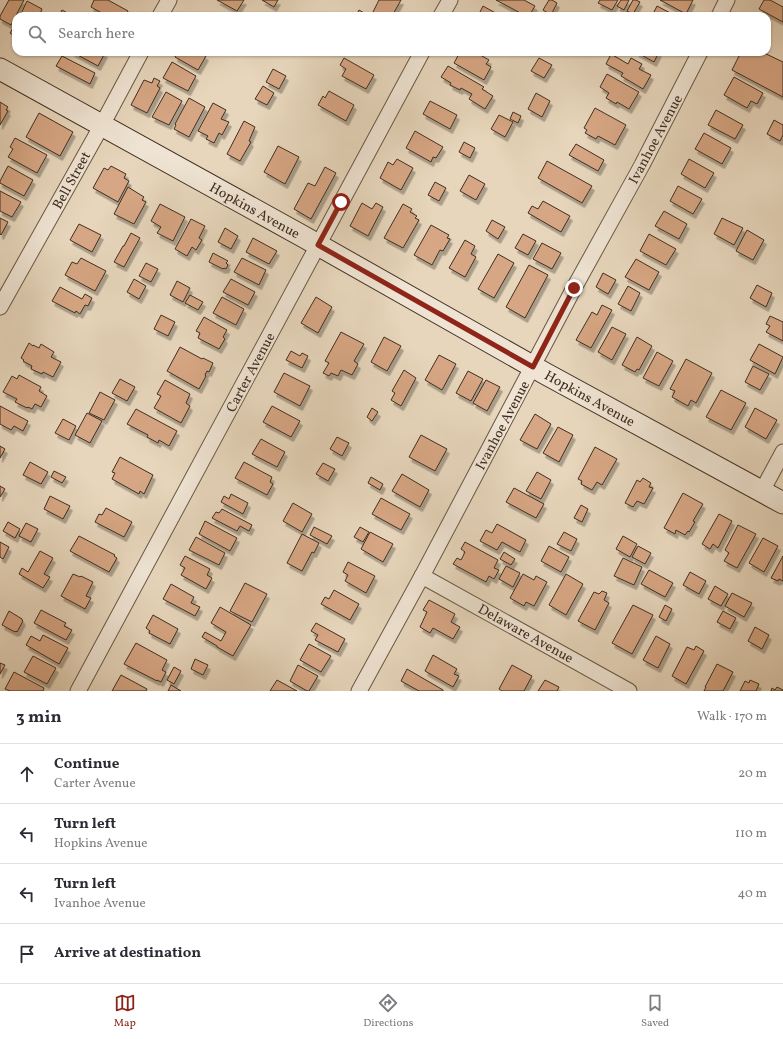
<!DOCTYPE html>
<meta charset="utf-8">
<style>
:root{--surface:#fff;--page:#f2f2f3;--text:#2b2b33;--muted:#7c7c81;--line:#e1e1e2;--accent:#8f2418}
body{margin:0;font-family:Vollkorn,serif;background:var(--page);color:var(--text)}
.stop{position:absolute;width:12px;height:12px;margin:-9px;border:3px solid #8f2418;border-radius:50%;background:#fff}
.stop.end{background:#8f2418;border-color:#fff;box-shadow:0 1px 4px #0008}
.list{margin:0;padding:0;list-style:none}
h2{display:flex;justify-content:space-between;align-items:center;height:52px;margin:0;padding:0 16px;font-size:17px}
h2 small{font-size:13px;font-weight:400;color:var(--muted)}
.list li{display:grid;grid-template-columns:26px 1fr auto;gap:12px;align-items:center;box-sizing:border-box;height:60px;padding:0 16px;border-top:1px solid var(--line)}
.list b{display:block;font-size:15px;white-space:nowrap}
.list p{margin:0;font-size:13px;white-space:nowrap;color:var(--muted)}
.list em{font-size:13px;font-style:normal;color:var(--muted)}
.icon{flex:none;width:22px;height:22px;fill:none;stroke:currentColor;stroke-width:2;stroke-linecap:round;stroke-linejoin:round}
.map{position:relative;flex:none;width:783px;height:691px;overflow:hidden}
.search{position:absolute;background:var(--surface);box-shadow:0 1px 3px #0004;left:12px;right:12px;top:12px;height:44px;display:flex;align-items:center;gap:10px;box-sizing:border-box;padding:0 14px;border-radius:12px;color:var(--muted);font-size:15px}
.sheet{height:292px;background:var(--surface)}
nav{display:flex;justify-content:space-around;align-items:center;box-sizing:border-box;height:56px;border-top:1px solid var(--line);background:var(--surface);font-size:11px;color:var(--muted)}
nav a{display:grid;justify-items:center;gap:2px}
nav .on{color:var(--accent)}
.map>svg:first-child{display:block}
</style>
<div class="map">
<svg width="783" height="691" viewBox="0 0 783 691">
<defs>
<filter id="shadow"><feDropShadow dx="2.5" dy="4.5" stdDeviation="0" flood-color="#0004"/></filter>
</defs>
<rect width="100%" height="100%" fill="#e7d6bc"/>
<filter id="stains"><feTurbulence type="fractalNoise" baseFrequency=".005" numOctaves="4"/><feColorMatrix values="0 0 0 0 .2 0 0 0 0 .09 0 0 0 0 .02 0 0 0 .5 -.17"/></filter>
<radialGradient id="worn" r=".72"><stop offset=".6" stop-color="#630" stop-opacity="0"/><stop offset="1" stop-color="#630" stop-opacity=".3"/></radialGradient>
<g fill="#d7a684" stroke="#3f2e1f" filter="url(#shadow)">
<polygon points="9,0 24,0 11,25 0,19 0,16"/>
<polygon points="94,0 108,0 128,11 126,16 107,16 91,7"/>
<polygon points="217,0 244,0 237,11"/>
<polygon points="262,0 278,0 274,7"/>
<polygon points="379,0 401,0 392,16 380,16 373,12"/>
<polygon points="496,0 524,0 535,6 529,16 526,16"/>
<polygon points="549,0 552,0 557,3 551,15 543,10"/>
<polygon points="600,0 618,0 612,10 598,3"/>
<polygon points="621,0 629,0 624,10 617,6"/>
<polygon points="633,0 636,0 640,2 633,14 627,11"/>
<polygon points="660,0 693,0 686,14"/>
<polygon points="764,0 770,0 783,7 783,22 759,9"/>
<polygon points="27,1 42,9 39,16 20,16"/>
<polygon points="483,6 501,16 478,16"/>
<polygon points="657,6 676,16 652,16"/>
<polygon points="62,10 73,16 59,16"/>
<polygon points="359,10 369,16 356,16"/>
<polygon points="16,23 16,37 10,33"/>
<polygon points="72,52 103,52 105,53 98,66"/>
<polygon points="177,52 199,52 206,56 198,70 175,57"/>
<polygon points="460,52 475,52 489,60 486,64 491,67 484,80 454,63"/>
<polygon points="636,52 659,52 654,62"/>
<polygon points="741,52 762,52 783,62 783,97 732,70"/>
<polygon points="611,54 628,64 631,58 642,64 639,69 651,75 643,89 621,76 623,73 606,64"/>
<polygon points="62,56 95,73 90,84 56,66"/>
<polygon points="344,58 374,75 366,89 342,76 346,69 340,65"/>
<polygon points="539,58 552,65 544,78 531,71"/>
<polygon points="172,62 196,76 188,91 163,78"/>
<polygon points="448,66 484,87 482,89 493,96 485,109 469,99 472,94 461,88 460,90 450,85 451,83 441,77"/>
<polygon points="273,69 286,76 279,89 266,82"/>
<polygon points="607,74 639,92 629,109 617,102 616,104 606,98 609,93 600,87"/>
<polygon points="734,77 763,93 757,104 751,101 747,108 724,95"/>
<polygon points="154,78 160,81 157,86 160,88 147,113 131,105 144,80 152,83"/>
<polygon points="263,86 274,93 267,105 255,99"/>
<polygon points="329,91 354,105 346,121 318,105 323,96 325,98"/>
<polygon points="166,92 182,101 169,125 152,117"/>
<polygon points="536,93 550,101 542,117 528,109"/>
<polygon points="189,98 205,107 189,137 174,129 176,125 175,124"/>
<polygon points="430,101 457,115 450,129 423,114"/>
<polygon points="0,102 8,107 6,110 8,111 0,125"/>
<polygon points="213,103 226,110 221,119 229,122 222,135 219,133 214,143 206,139 208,136 198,131"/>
<polygon points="595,108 626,125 615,145 598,136 596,139 585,133 587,130 584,128"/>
<polygon points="716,110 743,125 735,139 708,125"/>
<polygon points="513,112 521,116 518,123 510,119"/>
<polygon points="39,113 73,132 60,156 26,137"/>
<polygon points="499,115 513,122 505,137 491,129"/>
<polygon points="774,120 783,125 783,135 780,141 767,134"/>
<polygon points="244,121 255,127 249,141 251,142 240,161 227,154"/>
<polygon points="415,131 443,147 436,158 433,157 431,162 406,148"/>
<polygon points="704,133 731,148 722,164 695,149"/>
<polygon points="15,138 47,155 37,173 8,157 13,149 10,147"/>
<polygon points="464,142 475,148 470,158 459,152"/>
<polygon points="576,144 604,160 598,171 569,155"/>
<polygon points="278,146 299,157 285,184 264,172"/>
<polygon points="397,159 413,168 401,190 380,178 388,162 393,165"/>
<polygon points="689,159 714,173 705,188 681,174"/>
<polygon points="547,161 592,186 582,203 538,178"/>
<polygon points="8,166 33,180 24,196 0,183 0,181"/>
<polygon points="111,166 126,174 124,178 129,181 118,202 93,188 104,168 108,170"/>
<polygon points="325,167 336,173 311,219 294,209 308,183 315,186"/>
<polygon points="469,175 485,184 476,200 460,191"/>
<polygon points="435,182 446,188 439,201 428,195"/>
<polygon points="678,186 702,199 693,214 670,201"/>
<polygon points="128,187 144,197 142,200 146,202 134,224 114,214"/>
<polygon points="0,191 21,202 12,217 0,211"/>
<polygon points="543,201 570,216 561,232 528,213 532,206 538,209"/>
<polygon points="362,203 372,209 376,203 383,207 368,236 350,226"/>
<polygon points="160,204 185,217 173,241 157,233 161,227 151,221"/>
<polygon points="403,204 412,209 410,212 417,216 415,218 419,220 403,248 384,238"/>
<polygon points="664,211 687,224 679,239 655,226"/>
<polygon points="0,218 8,222 1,235 0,234"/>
<polygon points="722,218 743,228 734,245 714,234"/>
<polygon points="191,219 205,226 199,238 202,240 196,250 192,247 187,256 175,249"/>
<polygon points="492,220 505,227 498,239 486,231"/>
<polygon points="79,224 101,235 92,252 70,240"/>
<polygon points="431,225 449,235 447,238 450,239 443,251 440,250 432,265 414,255"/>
<polygon points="225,228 238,236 231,249 218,242"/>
<polygon points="747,230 764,240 753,260 736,251"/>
<polygon points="131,233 140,238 124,267 114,262 123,246 124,246"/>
<polygon points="523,234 536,241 528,255 515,248"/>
<polygon points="649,234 676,249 666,265 640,251"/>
<polygon points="253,238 277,251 269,264 246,252"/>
<polygon points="465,240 475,246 471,254 476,257 465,277 449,268"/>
<polygon points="542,243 561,253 552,269 533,259"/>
<polygon points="213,253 228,261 226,263 228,265 226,269 224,268 223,269 209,262"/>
<polygon points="498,254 514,263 494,298 478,289"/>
<polygon points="81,258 106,271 95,291 65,275 72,262 77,264"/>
<polygon points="242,258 266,270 259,285 234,272"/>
<polygon points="636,259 659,272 649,290 625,277"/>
<polygon points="146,263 158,269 151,282 139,276"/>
<polygon points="529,265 548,275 525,318 506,307"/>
<polygon points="603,273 616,280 608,294 596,287"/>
<polygon points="134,279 146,286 139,299 127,292"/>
<polygon points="231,279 255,292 248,305 223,292"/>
<polygon points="177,281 190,288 183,302 170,295"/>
<polygon points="757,285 772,293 766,307 750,298"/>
<polygon points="628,286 640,293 631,311 618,304"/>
<polygon points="60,287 82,299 85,294 92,298 88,306 85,305 80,314 76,311 75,313 52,301"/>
<polygon points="190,295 203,302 198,310 185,303"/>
<polygon points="222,297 244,309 236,325 213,313"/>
<polygon points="316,297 332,307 318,333 301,323"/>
<polygon points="602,305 612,310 591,348 576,340 592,312 597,315"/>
<polygon points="161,315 175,322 168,336 154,329"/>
<polygon points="770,316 783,322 783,341 766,332 770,326 766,324"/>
<polygon points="204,317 227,330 223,337 225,339 219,349 198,338 200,333 196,331"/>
<polygon points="612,327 626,334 612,360 598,352"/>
<polygon points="341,332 364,344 354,361 358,364 352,375 341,370 338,376 331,373 329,376 323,373 329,363 325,361"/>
<polygon points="384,337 401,346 387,371 371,362"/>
<polygon points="637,337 652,346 639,370 637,369 635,372 622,365"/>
<polygon points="29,343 33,346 33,345 39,348 41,344 54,352 51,357 61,362 53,377 43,372 42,374 31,369 32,366 23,361 24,360 21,358"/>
<polygon points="759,344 783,357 775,374 750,360"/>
<polygon points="180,347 202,359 203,358 213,363 209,372 207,371 205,375 206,376 199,389 167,371"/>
<polygon points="291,351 300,356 302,353 308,356 302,368 286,360"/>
<polygon points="657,352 673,361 659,386 643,378"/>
<polygon points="439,355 456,364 442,390 425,380"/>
<polygon points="686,359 712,373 696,403 691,400 688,406 672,397 675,391 670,389"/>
<polygon points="753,366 769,374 760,390 745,382"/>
<polygon points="404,370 416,378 401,406 391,400 395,393 392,391"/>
<polygon points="468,371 483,379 471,401 456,393"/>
<polygon points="284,373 310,386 300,406 274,392"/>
<polygon points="19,375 41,387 39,391 47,396 41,407 35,404 32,409 28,407 27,408 15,402 17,399 3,392 12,376 17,379"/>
<polygon points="120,379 135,387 127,401 112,393"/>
<polygon points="165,380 190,394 186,403 190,406 181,423 154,408 161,396 157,394"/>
<polygon points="486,380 500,387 487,411 473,403"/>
<polygon points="721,390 746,403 731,430 706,417"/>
<polygon points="100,392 115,400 104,420 89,413"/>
<polygon points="0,406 28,421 23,431 14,426 11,430 0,424"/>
<polygon points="272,406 300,421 291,437 263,422"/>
<polygon points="372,408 378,412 372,421 367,417"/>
<polygon points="755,408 777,420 766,439 745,427"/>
<polygon points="136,409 177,431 169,446 159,440 158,443 147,437 148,435 127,424"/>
<polygon points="87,413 102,421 90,443 75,435"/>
<polygon points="535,414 551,424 537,449 520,440"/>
<polygon points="63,419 76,426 69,440 55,433"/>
<polygon points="558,427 573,435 559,462 543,453"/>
<polygon points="421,435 447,449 435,471 409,457"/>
<polygon points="337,437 349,443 342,456 330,449"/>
<polygon points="261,439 285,452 277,467 252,454"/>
<polygon points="0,446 5,449 0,458"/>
<polygon points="595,447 617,459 602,485 597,482 592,490 581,484 582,481 578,479"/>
<polygon points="120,457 153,475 144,494 140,491 139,494 112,479 115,473 112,472"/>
<polygon points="30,462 48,472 41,484 23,475"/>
<polygon points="244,462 272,477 270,482 273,484 267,495 235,478"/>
<polygon points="323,463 335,469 328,481 316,474"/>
<polygon points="54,471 66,477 62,483 51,477"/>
<polygon points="537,472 551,480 541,499 526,491"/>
<polygon points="402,474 429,490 420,507 392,491"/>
<polygon points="371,477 383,484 380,490 368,483"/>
<polygon points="643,478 651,483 649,487 653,488 644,504 637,501 633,507 625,503 637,480 640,482"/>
<polygon points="0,486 5,489 0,497"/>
<polygon points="514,488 544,504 536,518 506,502"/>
<polygon points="683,493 703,504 693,521 695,522 689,532 688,531 685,535 676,530 675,534 664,528"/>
<polygon points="231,494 248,503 243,514 221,502 224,496 229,499"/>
<polygon points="50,496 70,506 63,519 44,509"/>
<polygon points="381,498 410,514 401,530 372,514"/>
<polygon points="293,503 312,514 302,532 283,521"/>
<polygon points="581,505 588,509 582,522 574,518"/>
<polygon points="106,508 132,522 124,537 95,522 99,514 102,515"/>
<polygon points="222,509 252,525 249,531 240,526 237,531 212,518 216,512 219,513"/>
<polygon points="719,514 732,521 718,548 713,544 710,549 702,544"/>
<polygon points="205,521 237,538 230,551 199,534"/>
<polygon points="8,522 20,529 15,538 3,531"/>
<polygon points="26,523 38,529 31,542 19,536"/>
<polygon points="497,524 526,540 520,552 502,542 497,550 480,541 486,530 492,533"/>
<polygon points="738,525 756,534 737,568 724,561 729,553 725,550"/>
<polygon points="314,527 332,536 327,544 310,535"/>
<polygon points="360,527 369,532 363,542 354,537"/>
<polygon points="370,532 393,544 383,562 361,549"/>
<polygon points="564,532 577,539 571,551 557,544"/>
<polygon points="302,534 319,543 314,553 312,552 302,571 287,563"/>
<polygon points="79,536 115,555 114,556 117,558 109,572 70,551"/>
<polygon points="623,536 637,544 630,557 616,549"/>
<polygon points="196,537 225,553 219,565 189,550"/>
<polygon points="763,538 778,546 764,572 749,563"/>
<polygon points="0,542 9,547 3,559 0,557"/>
<polygon points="465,542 498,560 494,568 499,570 494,579 489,576 486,582 453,564 457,558 461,560 465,552 461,549"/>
<polygon points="549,546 569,557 561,572 541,561"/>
<polygon points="638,546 651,553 645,564 632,557"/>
<polygon points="40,551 53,558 44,574 50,577 43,588 19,574 22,568 28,572"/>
<polygon points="504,552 515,559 511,565 500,559"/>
<polygon points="185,556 210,569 207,575 212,578 206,589 181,575 185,568 180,565"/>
<polygon points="783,556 783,581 779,579 778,581 771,578"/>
<polygon points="623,558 642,567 634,585 614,576"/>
<polygon points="348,562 375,576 366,593 345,581 348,575 343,572"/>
<polygon points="506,566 520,573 513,587 499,579"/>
<polygon points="649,570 673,583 665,597 641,584"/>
<polygon points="690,572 706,581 699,594 683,585"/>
<polygon points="73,574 80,577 81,576 93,582 86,596 91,598 85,609 61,596"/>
<polygon points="523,574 534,580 536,576 547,582 534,606 526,602 524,606 510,598"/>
<polygon points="566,574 583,584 566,615 549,605"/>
<polygon points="245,583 267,594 252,622 230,611"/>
<polygon points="171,584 194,597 191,603 200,607 195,616 163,599"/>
<polygon points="715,586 728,594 721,606 708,599"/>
<polygon points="334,590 359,604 350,620 321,604 325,597 329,599"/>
<polygon points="602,591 607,593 604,600 609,603 595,630 578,621 594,592 599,594"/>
<polygon points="732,593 752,603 744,617 725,606"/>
<polygon points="429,600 455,614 451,622 460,627 453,639 433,628 430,633 420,627 427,612 423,610"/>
<polygon points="633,605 653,615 632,654 612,643"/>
<polygon points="665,605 672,609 666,621 659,617"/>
<polygon points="220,607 251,625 233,656 217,647 217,646 202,637 205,632 221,641 226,632 211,623"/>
<polygon points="41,610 66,623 64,626 72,630 66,640 34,623"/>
<polygon points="9,611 22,619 22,620 23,621 17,632 16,631 15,632 2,625"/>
<polygon points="723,611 736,618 730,629 717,622"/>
<polygon points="153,615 178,629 170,644 149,633 150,631 146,628"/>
<polygon points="316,623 345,639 338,652 315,640 318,635 311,631"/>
<polygon points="755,627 769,635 762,649 748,641"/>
<polygon points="43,635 68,648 59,664 26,645 31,636 40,641"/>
<polygon points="656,636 670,644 658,668 643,660"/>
<polygon points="136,643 167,660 162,670 166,672 161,682 157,680 157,681 124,664"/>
<polygon points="309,644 331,656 321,672 300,660"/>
<polygon points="696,646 704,651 686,684 672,676 687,647 694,650"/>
<polygon points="433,655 457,669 454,674 459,676 453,687 425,671"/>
<polygon points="33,656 56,668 47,684 24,672"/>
<polygon points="195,659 208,665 203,675 191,669"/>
<polygon points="0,663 5,665 0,674"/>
<polygon points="717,664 733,672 723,691 704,691 706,687 705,687"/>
<polygon points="298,665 318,676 309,691 307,691 290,681"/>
<polygon points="512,665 532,676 524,691 502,691 499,689"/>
<polygon points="174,667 181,671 174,684 167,680"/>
<polygon points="407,669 443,690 443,691 419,691 401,681"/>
<polygon points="14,672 44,688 43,691 10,691 5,689"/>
<polygon points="121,675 147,689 146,691 112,691"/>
<polygon points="277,680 297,691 270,691"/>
<polygon points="545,680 559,687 557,691 538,691"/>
<polygon points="750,680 759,684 756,691 740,691 745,681 749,683"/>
<polygon points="171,685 181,691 168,691"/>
<polygon points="777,687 783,690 782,691 771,691 772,688 775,690"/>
</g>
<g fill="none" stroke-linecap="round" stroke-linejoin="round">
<defs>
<g id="street">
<polyline points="160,16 169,0"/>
<polyline points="441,16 450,0"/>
<polyline points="719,16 727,0"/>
<polyline points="0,307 102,125 141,52"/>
<polyline points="762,491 783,452"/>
<polyline points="422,576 629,691"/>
<polyline points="78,691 422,52"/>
<polyline points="359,691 422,576 574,288 642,165 700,52"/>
</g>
<polyline id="secondary" points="0,69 304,237 546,374 783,503"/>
</defs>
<use href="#street" stroke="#695846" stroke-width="17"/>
<use href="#secondary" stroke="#3f2e1f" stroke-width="23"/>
<use href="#street" stroke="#efe4d3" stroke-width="15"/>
<use href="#secondary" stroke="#efe4d3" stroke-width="21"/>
</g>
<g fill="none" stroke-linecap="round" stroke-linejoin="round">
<polyline stroke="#8f2418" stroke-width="5" points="341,202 318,245 533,367 574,288"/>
</g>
<g text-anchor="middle" stroke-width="4" stroke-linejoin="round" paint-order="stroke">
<g font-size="14" fill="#3f2e1f" stroke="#efe4d3">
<text transform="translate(655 139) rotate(-62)" y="5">Ivanhoe Avenue</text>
<text transform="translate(71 180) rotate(-61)" y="5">Bell Street</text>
<text transform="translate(255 210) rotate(29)" y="5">Hopkins Avenue</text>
<text transform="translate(250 372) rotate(-62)" y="5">Carter Avenue</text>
<text transform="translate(590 398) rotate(29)" y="5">Hopkins Avenue</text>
<text transform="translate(502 425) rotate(-62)" y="5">Ivanhoe Avenue</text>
<text transform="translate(526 633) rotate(29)" y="5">Delaware Avenue</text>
</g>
</g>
<rect width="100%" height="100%" filter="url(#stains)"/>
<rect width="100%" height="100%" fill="url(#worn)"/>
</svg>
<div class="stop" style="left:341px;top:202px"></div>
<div class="stop end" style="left:574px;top:288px"></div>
<div class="search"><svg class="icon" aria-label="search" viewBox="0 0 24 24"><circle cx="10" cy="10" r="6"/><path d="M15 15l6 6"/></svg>Search here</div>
</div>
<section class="sheet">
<h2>3 min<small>Walk · 170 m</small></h2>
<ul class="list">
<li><svg class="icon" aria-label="ahead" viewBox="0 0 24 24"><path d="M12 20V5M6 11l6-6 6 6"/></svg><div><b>Continue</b><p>Carter Avenue</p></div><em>20 m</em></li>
<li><svg class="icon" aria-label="left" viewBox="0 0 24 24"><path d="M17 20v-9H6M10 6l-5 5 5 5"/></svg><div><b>Turn left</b><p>Hopkins Avenue</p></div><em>110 m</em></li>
<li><svg class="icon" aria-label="left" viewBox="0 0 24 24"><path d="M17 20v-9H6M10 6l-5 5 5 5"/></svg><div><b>Turn left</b><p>Ivanhoe Avenue</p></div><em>40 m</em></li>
<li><svg class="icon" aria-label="arrive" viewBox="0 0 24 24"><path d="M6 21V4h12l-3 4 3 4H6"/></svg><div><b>Arrive at destination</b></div></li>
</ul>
</section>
<nav>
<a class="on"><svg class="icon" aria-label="map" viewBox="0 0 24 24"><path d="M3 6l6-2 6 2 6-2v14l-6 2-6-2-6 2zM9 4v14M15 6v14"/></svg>Map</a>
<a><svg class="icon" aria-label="directions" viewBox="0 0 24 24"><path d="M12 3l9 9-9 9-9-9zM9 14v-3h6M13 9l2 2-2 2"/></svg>Directions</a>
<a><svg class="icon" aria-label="saved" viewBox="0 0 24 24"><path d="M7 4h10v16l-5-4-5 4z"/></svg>Saved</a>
</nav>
